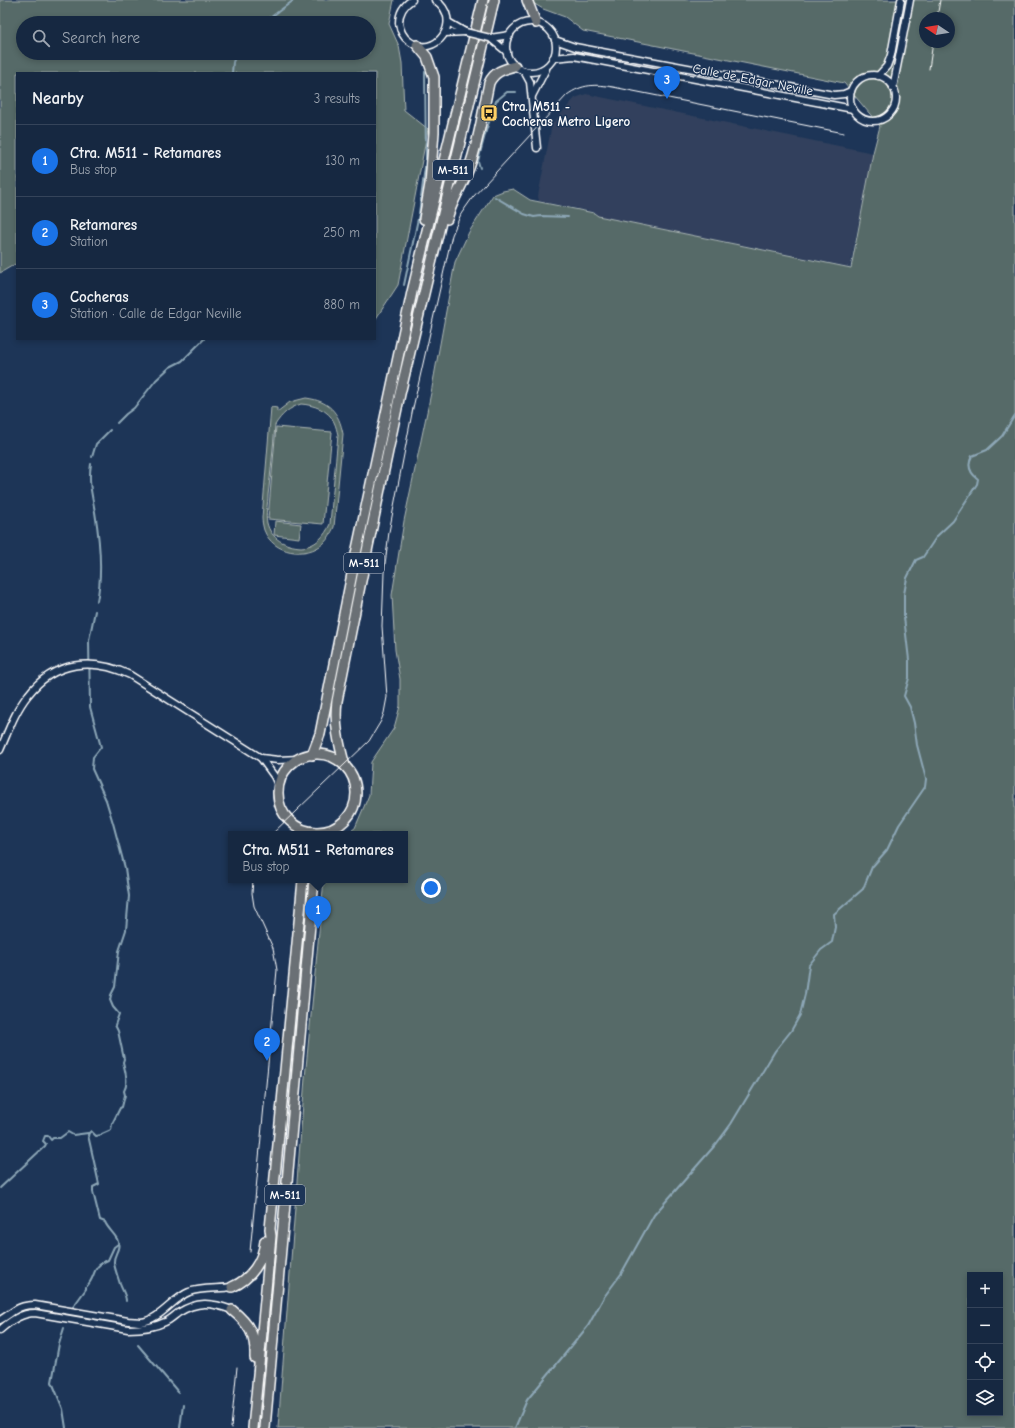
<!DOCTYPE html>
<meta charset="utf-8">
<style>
:root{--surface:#162841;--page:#23344c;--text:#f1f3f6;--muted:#9ea6b1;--line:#35445a;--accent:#1a73e8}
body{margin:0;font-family:"Comic Neue",sans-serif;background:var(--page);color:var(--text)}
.controls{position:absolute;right:12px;bottom:12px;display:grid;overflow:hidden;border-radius:0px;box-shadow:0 2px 6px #0003}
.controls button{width:36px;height:36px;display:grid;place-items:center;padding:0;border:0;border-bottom:1px solid var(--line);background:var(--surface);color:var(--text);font:20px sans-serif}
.compass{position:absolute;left:919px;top:12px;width:36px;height:36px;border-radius:50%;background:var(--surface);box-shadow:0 2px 6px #0003;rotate:282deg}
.you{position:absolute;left:431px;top:888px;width:14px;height:14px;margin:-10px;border:3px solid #fff;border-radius:50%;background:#1a73e8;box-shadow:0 0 0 6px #1a73e833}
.badge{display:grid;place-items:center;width:26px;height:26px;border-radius:50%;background:var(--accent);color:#fff;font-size:13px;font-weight:700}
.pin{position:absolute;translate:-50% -33px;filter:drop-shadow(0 1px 2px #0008)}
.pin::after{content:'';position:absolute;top:21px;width:14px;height:12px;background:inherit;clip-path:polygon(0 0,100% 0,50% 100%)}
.popup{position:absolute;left:228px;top:831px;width:180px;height:52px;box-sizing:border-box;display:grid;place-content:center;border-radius:0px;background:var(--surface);filter:drop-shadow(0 1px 3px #0005);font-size:13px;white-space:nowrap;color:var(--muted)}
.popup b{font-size:15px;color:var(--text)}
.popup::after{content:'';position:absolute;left:50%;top:100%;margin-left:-8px;border:8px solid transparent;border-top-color:var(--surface)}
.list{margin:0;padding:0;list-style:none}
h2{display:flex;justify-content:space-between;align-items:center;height:52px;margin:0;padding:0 16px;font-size:17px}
h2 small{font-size:13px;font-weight:400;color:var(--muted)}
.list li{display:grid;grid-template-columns:26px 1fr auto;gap:12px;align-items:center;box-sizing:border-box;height:72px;padding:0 16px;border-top:1px solid var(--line)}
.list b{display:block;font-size:15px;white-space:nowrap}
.list p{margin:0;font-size:13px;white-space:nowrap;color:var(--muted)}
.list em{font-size:13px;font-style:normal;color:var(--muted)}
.icon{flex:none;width:22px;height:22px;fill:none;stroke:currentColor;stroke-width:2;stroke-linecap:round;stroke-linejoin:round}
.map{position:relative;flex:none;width:1015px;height:1428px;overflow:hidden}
.search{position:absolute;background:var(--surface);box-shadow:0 2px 6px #0003;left:16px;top:16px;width:360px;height:44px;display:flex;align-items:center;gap:10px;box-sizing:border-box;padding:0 14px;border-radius:22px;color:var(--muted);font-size:15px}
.panel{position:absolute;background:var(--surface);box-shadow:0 2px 6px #0003;left:16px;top:72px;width:360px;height:268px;border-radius:0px}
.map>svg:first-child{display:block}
</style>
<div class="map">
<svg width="1015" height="1428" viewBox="0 0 1015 1428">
<rect width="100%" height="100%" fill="#1d3557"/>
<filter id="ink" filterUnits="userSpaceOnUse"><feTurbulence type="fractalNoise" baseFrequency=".025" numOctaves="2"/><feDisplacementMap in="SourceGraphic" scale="8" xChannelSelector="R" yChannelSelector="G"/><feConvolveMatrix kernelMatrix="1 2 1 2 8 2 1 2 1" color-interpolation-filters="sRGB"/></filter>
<g filter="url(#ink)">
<polygon fill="#31415d" points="586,94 873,153 850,267 598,216 594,212 539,201 538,196 552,124 575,98"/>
<g fill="#576b67" stroke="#abb5b3" fill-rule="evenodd">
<path d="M0 0H394L389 24 399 46 402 63 404 110 428 129 398 285 375 320V73H17V263L0 273ZM23 23H369V53H23Z"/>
<path d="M533 0H1015V1428H278L305 1078 324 880H405V834H346L355 828 369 795 371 762 394 728 400 706V679L395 650 392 595 404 521 431 393 455 262 469 232 493 195 503 191 513 189 530 200 594 213 598 216 851 268 873 153 880 126 844 83 583 31 565 17 543 9 533 3ZM925 18H949V42H925ZM970 1275H1000V1413H970Z"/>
<path d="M306 398C329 401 339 412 343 434L334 527C331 533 329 538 324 543 306 559 273 554 264 530 263 526 262 522 262 518L271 407 277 408V412L290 402ZM301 404C314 405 329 410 334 422 336 426 337 431 338 435L330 524C325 536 315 547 301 547 285 546 271 539 267 523 265 515 268 503 268 495 271 472 273 449 275 425 282 414 289 408 301 404Z"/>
<polygon points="276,427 332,432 323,524 268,519"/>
<polygon points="275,521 301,524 299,538 274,535"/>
</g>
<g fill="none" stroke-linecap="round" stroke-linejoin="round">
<g stroke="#8da7b7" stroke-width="2">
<polyline points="263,23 294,0"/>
<polyline points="232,73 233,62 237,53"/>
<polyline points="480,168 478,161 486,131 496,101 507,92 516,92"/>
<polyline points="495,197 524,214 534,217 541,216 568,217"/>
<polyline points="404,285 419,214 426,159 425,72"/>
<polyline points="117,423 126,414 134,408 156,380 170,367 182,361 204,339"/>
<polyline points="92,457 96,444 110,430"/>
<path d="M91 464C88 482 92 495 95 512 100 542 103 572 97 601"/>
<path d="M95 611 89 640 90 707 101 747 93 757 92 769 106 800 113 823 125 868 129 896 126 930 119 951 115 987 111 995 110 1000 113 1007 119 1014 115 1025 118 1031 124 1059 123 1062C125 1071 129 1083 124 1091L125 1095 122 1107 120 1108 112 1124 111 1130 102 1134"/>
<path d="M101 1135 96 1136 91 1131 89 1133 88 1135 99 1184 93 1187V1192L100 1220 105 1222C108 1229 114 1233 117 1239 122 1250 113 1253 114 1263 115 1270 118 1277 120 1284 122 1290 126 1295 126 1301"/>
<polyline points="0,1188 45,1146 46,1144 43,1141 45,1136 48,1136 51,1140 53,1138 60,1138 68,1132 73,1135 88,1133"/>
<path d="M73 1307 86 1289V1287C97 1277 90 1267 108 1260L114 1247 118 1244"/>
<polyline points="64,1328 59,1344 52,1382 63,1409 66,1428"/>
<polyline points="138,1345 178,1392"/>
<polyline points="180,1428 183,1405"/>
<path d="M515 1428 527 1400 588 1326 604 1297 621 1274 654 1215 717 1143 731 1124 775 1051 791 1031 800 1015 805 994 809 965 821 950 832 942 835 927 834 914 863 889 872 867 887 850 899 825 925 787 926 779 917 745 914 723 910 707 904 696 909 678V660L904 617V594L907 578 916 560 923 557 937 536 953 521 977 484 978 479C970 473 967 465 972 456L987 450 1002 436 1015 415"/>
</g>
<defs>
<g id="minor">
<path d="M412 0C404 5 399 13 399 23 400 30 403 37 409 41 435 61 465 20 435 0"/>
<polyline points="448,22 465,32"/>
<circle cx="531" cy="47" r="25"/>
<polyline points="445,33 465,32"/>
<polyline points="490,38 507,52"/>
<polyline points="490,38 510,35"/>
<polyline points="555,40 575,47 834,95 844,94 851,91"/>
<polyline points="553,58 574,56 853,109"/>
<polyline points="524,71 530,82 537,148"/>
<circle cx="873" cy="98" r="23"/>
<polyline points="878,76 887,66 891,55 901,0"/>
<polyline points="893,88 910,0"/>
<polyline points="532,96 546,69"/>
<path d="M0 750C8 732 15 711 28 695 54 661 93 657 130 675L261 758 278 760 299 759"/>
<polyline points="261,758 274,776 279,787"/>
<path d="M0 1320C14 1312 17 1305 35 1305L128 1321C132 1321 137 1322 141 1322 160 1320 172 1299 189 1292 200 1287 219 1289 232 1287"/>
<path d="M0 1330C10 1321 21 1313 35 1313L128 1329C141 1329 153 1328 165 1322 170 1320 174 1316 178 1313 197 1301 211 1302 232 1310"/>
</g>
<g id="highway">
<polyline points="527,0 536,23"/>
<polyline points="417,45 427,57 434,77 434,132 430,184 424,219"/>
<path d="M447 219C452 200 463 185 469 168 479 141 483 111 489 83 494 72 503 69 515 66"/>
<circle cx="317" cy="793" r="39"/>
<polyline points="312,755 320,734 357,549 412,292 483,0"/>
<path d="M345 766C339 744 334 724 337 701L367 551 400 394 494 0"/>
<path d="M232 1287C251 1279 263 1261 265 1241"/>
<path d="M232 1310C249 1324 256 1335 255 1358"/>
<polyline points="253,1428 271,1236 270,1229 303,880"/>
<polyline points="265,1428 314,880"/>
</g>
</defs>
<use href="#minor" stroke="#fff" stroke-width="9"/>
<use href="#highway" stroke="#fff" stroke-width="12"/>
<use href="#minor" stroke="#1d3557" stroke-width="6"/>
<use href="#highway" stroke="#6a7074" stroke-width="9"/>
<g stroke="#fff" stroke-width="1">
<polyline points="937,18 940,0"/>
<polyline points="929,69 933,42"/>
<path d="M272 834 369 741 381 721 384 713 387 697 382 626 383 601 384 572 389 532 413 408 452 235 461 214 473 197 567 95C582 84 596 84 613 87L844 133"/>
<polyline points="250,1252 277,970 273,948 254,906 252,893 253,880"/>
<polyline points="231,1428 237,1367"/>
</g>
<defs>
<polyline id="minor-bridge" points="465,32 490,38"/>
</defs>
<use href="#minor-bridge" stroke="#fff" stroke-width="9" stroke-linecap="butt"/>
<use href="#minor-bridge" stroke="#1d3557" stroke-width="6"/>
</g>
</g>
<defs>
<symbol id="bus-square" viewBox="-11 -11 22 22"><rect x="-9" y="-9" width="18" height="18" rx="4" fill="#ffd166" stroke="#1d3557"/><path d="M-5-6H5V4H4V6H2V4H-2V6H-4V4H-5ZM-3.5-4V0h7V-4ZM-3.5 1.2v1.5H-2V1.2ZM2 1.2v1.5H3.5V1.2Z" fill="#111"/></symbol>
</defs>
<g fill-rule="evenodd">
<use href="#bus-square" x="479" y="103" width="20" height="20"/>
</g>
<g text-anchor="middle" stroke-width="3" stroke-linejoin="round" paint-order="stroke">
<g fill="#1d3557" stroke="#bbc2cd" stroke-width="1">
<rect x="433" y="160" width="40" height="20" rx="3"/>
<rect x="344" y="553" width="40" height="20" rx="3"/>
<rect x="265" y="1185" width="40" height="20" rx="3"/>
</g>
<g font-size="12" font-weight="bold" fill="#fff">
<text x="453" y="174">M-511</text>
<text x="364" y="567">M-511</text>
<text x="285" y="1199">M-511</text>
</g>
<g font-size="13" fill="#fff" stroke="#1d3557">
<text transform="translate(753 79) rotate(11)" y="5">Calle de Edgar Neville</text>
</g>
<g font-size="13" font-weight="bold" fill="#fff" stroke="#1d3557" text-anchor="start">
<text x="502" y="111">Ctra. M511 -<tspan x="502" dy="15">Cocheras Metro Ligero</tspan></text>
</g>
</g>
</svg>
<div class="controls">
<button>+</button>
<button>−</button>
<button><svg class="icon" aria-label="locate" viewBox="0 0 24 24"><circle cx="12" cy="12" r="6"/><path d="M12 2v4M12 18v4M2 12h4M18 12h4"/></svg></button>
<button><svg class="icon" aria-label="layers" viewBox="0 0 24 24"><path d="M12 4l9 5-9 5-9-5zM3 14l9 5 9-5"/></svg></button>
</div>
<svg class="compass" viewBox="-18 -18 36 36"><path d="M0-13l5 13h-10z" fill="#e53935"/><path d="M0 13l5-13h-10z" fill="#9ea6b1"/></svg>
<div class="you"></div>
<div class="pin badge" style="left:318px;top:929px">1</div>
<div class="popup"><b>Ctra. M511 - Retamares</b>Bus stop</div>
<div class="pin badge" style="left:267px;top:1061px">2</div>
<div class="pin badge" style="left:667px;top:99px">3</div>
<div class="search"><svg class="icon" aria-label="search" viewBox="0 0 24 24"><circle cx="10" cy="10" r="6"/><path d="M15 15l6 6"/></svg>Search here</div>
<section class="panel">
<h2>Nearby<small>3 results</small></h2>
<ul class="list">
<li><span class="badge">1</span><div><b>Ctra. M511 - Retamares</b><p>Bus stop</p></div><em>130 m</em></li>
<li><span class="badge">2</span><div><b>Retamares</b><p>Station</p></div><em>250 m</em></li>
<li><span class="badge">3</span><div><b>Cocheras</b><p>Station · Calle de Edgar Neville</p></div><em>880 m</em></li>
</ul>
</section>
</div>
